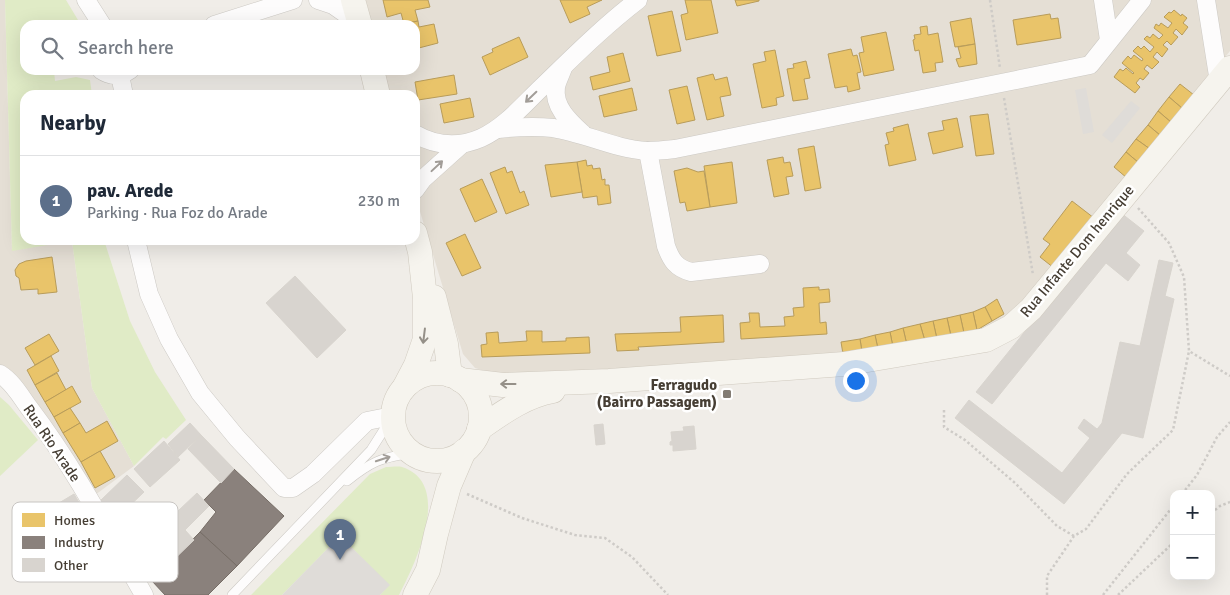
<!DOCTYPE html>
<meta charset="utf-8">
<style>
:root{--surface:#fff;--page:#f6f6f7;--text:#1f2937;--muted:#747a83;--line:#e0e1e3;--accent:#827b73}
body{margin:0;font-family:Signika,sans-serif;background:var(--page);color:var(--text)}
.controls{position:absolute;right:15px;bottom:15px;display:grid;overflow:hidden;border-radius:10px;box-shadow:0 5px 20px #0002}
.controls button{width:45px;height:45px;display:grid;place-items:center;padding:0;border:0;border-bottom:1px solid var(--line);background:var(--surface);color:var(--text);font:25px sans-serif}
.you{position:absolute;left:855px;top:380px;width:18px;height:18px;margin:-12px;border:4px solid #fff;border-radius:50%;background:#1a73e8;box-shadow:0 0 0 8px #1a73e833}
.badge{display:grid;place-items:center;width:32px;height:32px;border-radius:50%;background:var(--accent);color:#fff;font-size:16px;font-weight:700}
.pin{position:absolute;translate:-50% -41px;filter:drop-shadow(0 1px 2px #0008)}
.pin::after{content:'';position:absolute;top:26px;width:18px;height:15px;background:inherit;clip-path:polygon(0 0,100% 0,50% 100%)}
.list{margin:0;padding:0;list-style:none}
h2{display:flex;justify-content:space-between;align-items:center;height:65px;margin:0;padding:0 20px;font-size:21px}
h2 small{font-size:16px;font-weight:400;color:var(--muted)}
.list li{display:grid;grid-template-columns:32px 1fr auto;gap:15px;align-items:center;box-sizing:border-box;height:90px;padding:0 20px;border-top:1px solid var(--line)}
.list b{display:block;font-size:19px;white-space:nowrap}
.list p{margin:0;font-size:16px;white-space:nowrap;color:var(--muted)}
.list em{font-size:16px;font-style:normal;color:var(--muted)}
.icon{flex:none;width:28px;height:28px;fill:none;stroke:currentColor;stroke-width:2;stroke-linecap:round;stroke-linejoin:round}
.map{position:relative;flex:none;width:1230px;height:595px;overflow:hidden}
.search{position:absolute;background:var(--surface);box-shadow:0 5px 20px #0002;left:20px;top:20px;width:400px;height:55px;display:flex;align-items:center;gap:12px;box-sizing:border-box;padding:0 18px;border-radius:15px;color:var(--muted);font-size:19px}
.panel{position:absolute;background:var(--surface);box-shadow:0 5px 20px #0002;left:20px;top:90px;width:400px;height:155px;border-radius:15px}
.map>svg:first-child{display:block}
</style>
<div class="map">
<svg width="1230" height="595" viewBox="0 0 1230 595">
<rect width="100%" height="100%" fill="#f0ede8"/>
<g fill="#e5dfd5">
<polygon points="0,0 5,0 12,250 72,241 92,388 134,466 95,495 0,369"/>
<polygon points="363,0 1230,0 1230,51 1020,311 994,329 845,362 496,374 475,368 463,354 415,195 415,95 387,95 381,70 415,70 415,25 369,25"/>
</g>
<g fill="#e0ebc6">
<polygon points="5,0 66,0 81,25 25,25 25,70 54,70 55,81 76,77 90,80 92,95 25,95 25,240 104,240 130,321 155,372 186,420 166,439 163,437 134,466 92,388 72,241 12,251"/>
<polygon points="0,397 9,405 38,440 0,476"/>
<path d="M386 467C391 467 398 466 402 467 454 484 415 564 399 595H380L389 585 340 536 282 595H251L370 474Z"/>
</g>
<g fill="#dfdcd8">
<polygon points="1086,88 1094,132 1083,134 1075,90"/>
<polygon points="1131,101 1140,108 1112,143 1102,135"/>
<polygon points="340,536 390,585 380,595 282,595"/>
</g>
<g fill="#e9c46a" stroke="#b89c5a">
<polygon points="383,0 428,0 430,7 415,10 418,21 404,24 401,13 387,17"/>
<polygon points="560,0 602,0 587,7 590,14 570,23"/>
<polygon points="685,0 711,0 718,33 686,40 681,15 688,13"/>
<polygon points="735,0 759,0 759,1 737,6"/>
<polygon points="1174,10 1181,16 1182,14 1187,18 1183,23 1188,27 1182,35 1176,29 1173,33 1178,37 1171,45 1167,41 1163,45 1168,49 1162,57 1157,52 1153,57 1159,62 1152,69 1147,65 1144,69 1149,73 1143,80 1140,78 1136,83 1140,87 1135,93 1114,77 1120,69 1123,71 1126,68 1133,74 1134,73 1122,63 1128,56 1131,59 1134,55 1142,61 1143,59 1133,51 1138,46 1141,49 1144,46 1150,52 1154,47 1144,39 1147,36 1150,38 1153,34 1159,39 1163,35 1154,28 1156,24 1159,26 1161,23 1168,28 1172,23 1164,17 1169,12 1171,13"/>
<polygon points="672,11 681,51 657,56 648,16"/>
<polygon points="1050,14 1051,19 1058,18 1061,38 1017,45 1013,20"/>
<polygon points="971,18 975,44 955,47 950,22"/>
<polygon points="418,21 419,27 434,24 438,43 415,49 415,25 404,24"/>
<polygon points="927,26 928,35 938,33 943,62 935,63 936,71 923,73 919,50 915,51 913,40 915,39 914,35 921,34 920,27"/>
<polygon points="886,32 894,70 864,76 859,53 864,52 861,37"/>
<polygon points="519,37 528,57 490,75 482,57 493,52 492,49"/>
<polygon points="975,44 977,64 959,67 956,59 961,58 958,47"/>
<polygon points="851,49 853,56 857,55 861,72 857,73 860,89 848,92 847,86 835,88 828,54"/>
<polygon points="775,50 784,96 776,98 777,105 762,108 753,64 766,61 764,52"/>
<polygon points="623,53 630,81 593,90 590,77 610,72 607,57"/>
<polygon points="806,61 810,78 804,79 808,99 793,101 787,69 794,68 793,64"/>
<polygon points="713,74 715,80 727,77 731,95 720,97 724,116 707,120 697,78"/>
<polygon points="454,75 457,94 418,100 415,82"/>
<polygon points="1180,84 1194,95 1183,109 1169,97"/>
<polygon points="687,86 695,120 677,124 669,90"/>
<polygon points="632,88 637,110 604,117 599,96"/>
<polygon points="1169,97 1183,109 1172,123 1158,111"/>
<polygon points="470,98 474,117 444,123 440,104"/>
<polygon points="1158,111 1172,123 1161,136 1148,125"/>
<polygon points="988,114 994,154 976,156 970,116"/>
<polygon points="957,118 963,147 933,154 928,133 944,130 942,121"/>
<polygon points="908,124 916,160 889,166 885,145 889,144 886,133 894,131 893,128"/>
<polygon points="1148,125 1161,136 1150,149 1136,139"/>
<polygon points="1136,139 1150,149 1139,163 1126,152"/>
<polygon points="814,146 821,188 805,191 798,149"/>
<polygon points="1126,152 1139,163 1127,178 1114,167"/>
<polygon points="783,157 784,163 790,162 793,176 786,177 789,194 774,197 767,160"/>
<polygon points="586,160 587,166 592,165 593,169 600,168 602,180 605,179 605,185 609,185 611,203 598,205 597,196 583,198 577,162"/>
<polygon points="577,162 582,192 551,197 545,165"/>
<polygon points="732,162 737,203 710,207 704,166"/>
<polygon points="505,167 507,173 512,171 520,193 524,191 529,205 506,214 490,173"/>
<polygon points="687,168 698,172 704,171 710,207 687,211 685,202 680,203 674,171"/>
<polygon points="482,179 497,212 475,222 460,189"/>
<polygon points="1072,201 1094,218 1054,268 1040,257 1050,244 1043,239"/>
<polygon points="465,234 481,268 462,276 446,243"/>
<polygon points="52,257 57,292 38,294 38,289 21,290 19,278 16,276 15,270 19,264 26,261"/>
<polygon points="819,287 819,290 829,289 830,302 819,303 820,323 826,322 827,334 741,339 740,323 750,322 749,313 759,313 760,327 785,326 784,317 794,316 793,308 804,307 803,288"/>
<polygon points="997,299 1004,314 992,321 985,307"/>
<polygon points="985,307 992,321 977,330 973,312"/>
<polygon points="973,312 977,330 964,333 960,315"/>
<polygon points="723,315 724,342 638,347 639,350 617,351 615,334 681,332 680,317"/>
<polygon points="960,315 964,333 951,336 947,318"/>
<polygon points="947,318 951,336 937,339 933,321"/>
<polygon points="933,321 937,339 925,341 920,324"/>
<polygon points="920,324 925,341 907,345 903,328"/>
<polygon points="903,328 907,345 893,347 890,332"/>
<polygon points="526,331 542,331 542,342 566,341 566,338 589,337 590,353 482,357 481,345 487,344 486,333 498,332 499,343 527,341"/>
<polygon points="890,332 893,347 878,349 875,335"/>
<polygon points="49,334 59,351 35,365 25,348"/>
<polygon points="875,335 878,349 862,352 860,339"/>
<polygon points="860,339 862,352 843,354 841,342"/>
<polygon points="51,356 59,371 35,385 27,370"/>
<polygon points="57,373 66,390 45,402 35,385"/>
<polygon points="72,386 81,402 54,417 45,402"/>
<polygon points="70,408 80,423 63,433 54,417"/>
<polygon points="107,421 118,441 81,462 63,433 80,423 86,433"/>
<polygon points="100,451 115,477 95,488 81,462"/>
</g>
<g fill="#8a817c" stroke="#766d66">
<polygon points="234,469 284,516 237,566 200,532 216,512 204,500"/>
<polygon points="200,532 237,566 208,595 165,595 152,581"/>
</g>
<g fill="#d8d4cf" stroke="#d8d4ce">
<polygon points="1121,213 1144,231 1126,253 1140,265 1128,281 1106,263 992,404 976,392"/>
<polygon points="1159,260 1173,263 1165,296 1174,299 1143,438 1122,433 1064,504 955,418 969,400 1062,473 1102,423 1120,342 1140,346"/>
<polygon points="295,276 346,330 317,358 266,303"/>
<polygon points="1084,419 1097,429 1090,438 1078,428"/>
<polygon points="190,423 201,435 178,457 168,444"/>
<polygon points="603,424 605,444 596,445 594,425"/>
<polygon points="694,426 696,449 673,451 673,445 670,445 670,442 672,441 671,432 684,431 683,427"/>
<polygon points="201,435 234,469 221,483 188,449"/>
<polygon points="164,441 180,460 150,487 134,469"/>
<polygon points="127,475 144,492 117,518 100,501"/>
<polygon points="197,493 209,506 191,524 178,511"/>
<polygon points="74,494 100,538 85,547 59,503"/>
<polygon points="178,511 191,524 185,530 194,540 159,574 152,566 159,559 145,545"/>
</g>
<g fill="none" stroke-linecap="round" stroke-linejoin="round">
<defs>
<g id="lane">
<path d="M347 481C371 462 380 458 411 453"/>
<polyline points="232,595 371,450 392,417"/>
</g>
<g id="street">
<polyline points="86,0 102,25"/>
<polyline points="318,0 333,5 360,24"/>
<polyline points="1103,0 1109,40"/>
<polyline points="1206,0 1219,82"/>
<polyline points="214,25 293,0"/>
<path d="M563 68C561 74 557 81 556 87 553 107 570 122 583 134"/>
<path d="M101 70C110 76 120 77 130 70"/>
<polyline points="120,75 124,95"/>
<path d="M498 129C516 127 535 126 553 128 585 133 615 149 647 151 656 151 666 150 675 149L1090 65 1142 0"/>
<path d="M415 134C436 146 458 148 481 138 505 127 523 105 542 87 573 57 604 26 638 0"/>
<path d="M648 151 666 246C671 260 676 268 691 272L760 264"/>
<polyline points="415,190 423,179 462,144"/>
<polyline points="136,240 149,294 169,339 200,393 237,438 284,488 293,488 313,474 367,421 392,416"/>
<path d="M0 374C13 382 21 397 30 409 74 467 108 532 144 595"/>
</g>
<g id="secondary">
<polyline points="353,0 360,25"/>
<polyline points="372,70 378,95"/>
<polyline points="434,297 446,344 450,375"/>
<circle cx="437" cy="417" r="44"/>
<polyline points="460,380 503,385 609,381 844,364 986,340 1011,327 1031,309 1230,68"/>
<polyline points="405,386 416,365 425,339 425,298 420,252 415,233"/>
<path d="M479 429C502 413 525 396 553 391"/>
<polyline points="415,595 428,570 436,534 449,486 464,451"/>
</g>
</defs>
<use href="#lane" stroke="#ccc9c4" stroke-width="10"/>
<use href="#street" stroke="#ccc9c4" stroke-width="19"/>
<use href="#secondary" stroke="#d0cabf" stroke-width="25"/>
<g stroke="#cecbc7" stroke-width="2.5" stroke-dasharray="2.5 2.5" stroke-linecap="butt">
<polyline points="990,0 1000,68"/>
<polyline points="1004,98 1033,275"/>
<polyline points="1138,208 1169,243 1184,277 1189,351 1230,376"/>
<polyline points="944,410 944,427 965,440 1015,483 1057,526 1074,536"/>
<polyline points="467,494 522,518 575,535 605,538 632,557 668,595"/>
<polyline points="1182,494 1197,475 1217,437 1230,422"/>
<polyline points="1211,513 1220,506 1230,502"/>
<polyline points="1047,595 1047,576 1074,536 1086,529 1127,474 1173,430 1189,351"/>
<polyline points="1103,595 1174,505"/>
<polyline points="1118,595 1174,542"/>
</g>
<use href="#lane" stroke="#fdfcfc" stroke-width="9"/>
<use href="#street" stroke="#fdfcfc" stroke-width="18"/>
<use href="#secondary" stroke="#f6f4ee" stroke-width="24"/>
</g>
<defs><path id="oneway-shaft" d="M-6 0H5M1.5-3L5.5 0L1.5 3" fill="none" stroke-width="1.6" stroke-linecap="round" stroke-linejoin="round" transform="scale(1.25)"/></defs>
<g stroke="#a29d98">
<use href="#oneway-shaft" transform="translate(531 97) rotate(136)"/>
<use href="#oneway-shaft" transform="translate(437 166) rotate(-43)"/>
<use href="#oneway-shaft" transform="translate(383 459) rotate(-18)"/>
</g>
<g stroke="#959088">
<use href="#oneway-shaft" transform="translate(424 336) rotate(97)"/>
<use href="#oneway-shaft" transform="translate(508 384) rotate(-180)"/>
</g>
<rect fill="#827b73" stroke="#fff" stroke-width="2" x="722" y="389" width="10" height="10" rx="2.5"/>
<g text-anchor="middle" stroke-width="5" stroke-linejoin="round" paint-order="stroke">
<g font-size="15" fill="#463e34" stroke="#fff">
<text transform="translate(1077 251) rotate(-50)" y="5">Rua Infante Dom henrique</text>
<text transform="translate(52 443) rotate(56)" y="5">Rua Rio Arade</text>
</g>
<g font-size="15" font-weight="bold" fill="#463e34" stroke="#fff" text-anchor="end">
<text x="717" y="390">Ferragudo<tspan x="717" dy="17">(Bairro Passagem)</tspan></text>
</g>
</g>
<rect x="12" y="502" width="166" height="80" rx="8" fill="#fff" stroke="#c8c5c2" stroke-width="1"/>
<rect x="22" y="513" width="23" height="14" fill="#e9c46a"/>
<rect x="22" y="536" width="23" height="13" fill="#8a817c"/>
<rect x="22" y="558" width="23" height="14" fill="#d8d4cf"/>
<g font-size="14" fill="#463e34">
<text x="54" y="525">Homes</text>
<text x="54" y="547">Industry</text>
<text x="54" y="570">Other</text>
</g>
</svg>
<div class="controls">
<button>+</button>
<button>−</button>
</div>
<div class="you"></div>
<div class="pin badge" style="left:340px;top:560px;background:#5c6f8a">1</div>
<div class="search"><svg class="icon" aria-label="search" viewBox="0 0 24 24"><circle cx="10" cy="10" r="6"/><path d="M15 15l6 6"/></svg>Search here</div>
<section class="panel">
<h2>Nearby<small></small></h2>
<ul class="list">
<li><span class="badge" style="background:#5c6f8a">1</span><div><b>pav. Arede</b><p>Parking · Rua Foz do Arade</p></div><em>230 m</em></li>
</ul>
</section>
</div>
